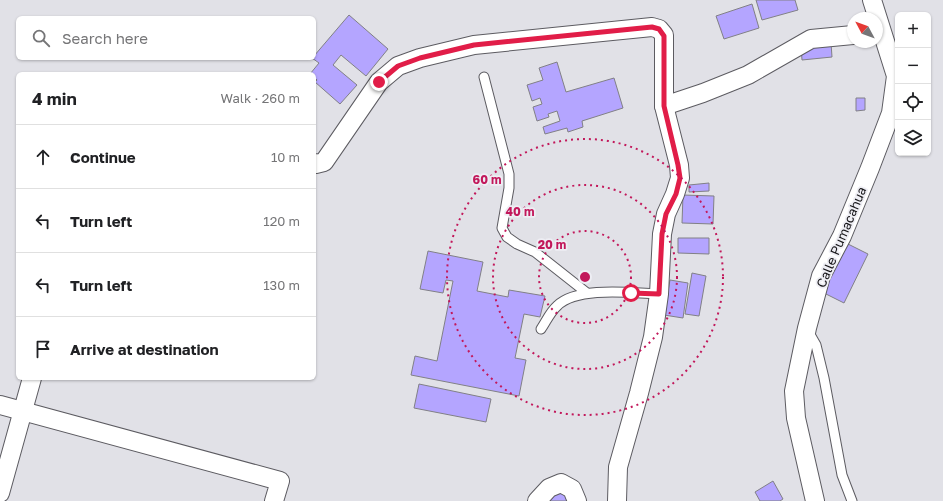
<!DOCTYPE html>
<meta charset="utf-8">
<style>
:root{--surface:#fff;--page:#f6f6f6;--text:#202124;--muted:#757577;--line:#e0e0e0}
body{margin:0;font-family:"Golos Text",sans-serif;background:var(--page);color:var(--text)}
.controls{position:absolute;right:12px;top:12px;display:grid;overflow:hidden;border-radius:6px;box-shadow:0 1px 3px #0004}
.controls button{width:36px;height:36px;display:grid;place-items:center;padding:0;border:0;border-bottom:1px solid var(--line);background:var(--surface);color:var(--text);font:20px sans-serif}
.compass{position:absolute;left:847px;top:12px;width:36px;height:36px;border-radius:50%;background:var(--surface);box-shadow:0 1px 3px #0004;rotate:311deg}
.stop{position:absolute;width:12px;height:12px;margin:-9px;border:3px solid #e11d48;border-radius:50%;background:#fff}
.stop.end{background:#e11d48;border-color:#fff;box-shadow:0 1px 4px #0008}
.list{margin:0;padding:0;list-style:none}
h2{display:flex;justify-content:space-between;align-items:center;height:52px;margin:0;padding:0 16px;font-size:17px}
h2 small{font-size:13px;font-weight:400;color:var(--muted)}
.list li{display:grid;grid-template-columns:26px 1fr auto;gap:12px;align-items:center;box-sizing:border-box;height:64px;padding:0 16px;border-top:1px solid var(--line)}
.list b{display:block;font-size:15px;white-space:nowrap}
.list em{font-size:13px;font-style:normal;color:var(--muted)}
.icon{flex:none;width:22px;height:22px;fill:none;stroke:currentColor;stroke-width:2;stroke-linecap:round;stroke-linejoin:round}
.map{position:relative;flex:none;width:943px;height:501px;overflow:hidden}
.search{position:absolute;background:var(--surface);box-shadow:0 1px 3px #0004;left:16px;top:16px;width:300px;height:44px;display:flex;align-items:center;gap:10px;box-sizing:border-box;padding:0 14px;border-radius:6px;color:var(--muted);font-size:15px}
.panel{position:absolute;background:var(--surface);box-shadow:0 1px 3px #0004;left:16px;top:72px;width:300px;height:308px;border-radius:6px}
.map>svg:first-child{display:block}
</style>
<div class="map">
<svg width="943" height="501" viewBox="0 0 943 501">
<rect width="100%" height="100%" fill="#e1e1e7"/>
<g fill="#b4a5ff" stroke="#818086">
<polygon points="756,0 795,0 798,10 762,20"/>
<polygon points="752,4 759,28 724,39 716,16"/>
<polygon points="349,15 388,49 366,76 341,55 333,65 357,85 340,104 315,82 317,80 314,77 314,74 310,74 319,63 312,58 314,58 314,56"/>
<polygon points="831,43 832,57 802,60 801,47"/>
<polygon points="557,62 566,92 614,78 623,108 582,121 583,127 568,132 567,128 545,134 543,127 560,121 557,111 548,114 549,117 537,121 533,107 542,104 540,98 532,101 527,85 543,80 539,68"/>
<polygon points="856,98 865,98 865,110 856,111"/>
<polygon points="709,183 709,191 689,192 689,185"/>
<polygon points="683,195 714,196 713,224 682,223"/>
<polygon points="678,238 709,238 709,254 678,253"/>
<polygon points="846,243 868,254 844,303 822,292"/>
<polygon points="428,251 483,262 477,291 508,297 509,290 545,296 540,317 524,314 515,358 526,360 519,396 411,375 415,356 437,361 453,281 446,280 443,293 420,289"/>
<polygon points="692,273 706,276 699,316 685,314"/>
<polygon points="670,280 688,283 683,318 664,315"/>
<polygon points="419,384 491,399 486,422 414,408"/>
<polygon points="773,481 783,499 780,501 760,501 755,492"/>
<polygon points="558,492 568,492 571,501 549,501"/>
</g>
<g fill="none" stroke-linecap="round" stroke-linejoin="round">
<defs>
<g id="lane">
<polyline points="484,77 509,174 509,188 502,228 507,237 517,244 535,252 587,293"/>
<path d="M541 329C546 322 550 312 557 306 577 286 632 293 659 294"/>
<polyline points="808,331 816,345 824,378 842,475 852,501"/>
</g>
<g id="street">
<polyline points="664,106 703,93 748,75 811,39 853,35"/>
<polyline points="314,163 316,164 324,162 379,82 398,66 420,58 474,45 652,27 659,29 664,35 664,106 679,165 680,178 675,194 666,214 662,234 659,294 653,337 639,393 618,467 617,501"/>
<polyline points="0,405 280,481 274,501"/>
<polyline points="0,493 32,378"/>
<polyline points="537,501 549,488 561,483 572,489 577,501"/>
<polyline points="815,501 796,418 794,391 807,328 821,276 842,236 870,168 891,113 896,76 872,0"/>
</g>
</defs>
<use href="#lane" stroke="#5c5b61" stroke-width="11"/>
<use href="#street" stroke="#5c5b61" stroke-width="20"/>
<use href="#lane" stroke="#fff" stroke-width="9"/>
<use href="#street" stroke="#fff" stroke-width="18"/>
</g>
<g fill="none" stroke-linecap="round" stroke-linejoin="round">
<polyline stroke="#e11d48" stroke-width="5" points="379,82 398,66 420,58 474,45 652,27 659,29 664,36 664,106 678,165 680,178 676,194 666,214 662,234 659,294 631,293"/>
</g>
<g fill="none" stroke="#c2185b" stroke-width="2" stroke-dasharray="2 4">
<circle cx="585" cy="277" r="46"/>
<circle cx="585" cy="277" r="92"/>
<circle cx="585" cy="277" r="138"/>
</g>
<g text-anchor="middle" stroke-width="3.5" stroke-linejoin="round" paint-order="stroke">
<g font-size="13" fill="#151417" stroke="#eeeef4">
<text transform="translate(841 237) rotate(-67)" y="5">Calle Pumacahua</text>
</g>
</g>
<circle cx="585" cy="277" r="6" fill="#c2185b" stroke="#eeeef4" stroke-width="2"/>
<g font-size="12" text-anchor="middle" font-weight="bold" fill="#c2185b" stroke="#eeeef4" stroke-width="3.5" stroke-linejoin="round" paint-order="stroke">
<text x="487" y="184">60 m</text>
<text x="520" y="216">40 m</text>
<text x="552" y="249">20 m</text>
</g>
</svg>
<div class="controls">
<button>+</button>
<button>−</button>
<button><svg class="icon" aria-label="locate" viewBox="0 0 24 24"><circle cx="12" cy="12" r="6"/><path d="M12 2v4M12 18v4M2 12h4M18 12h4"/></svg></button>
<button><svg class="icon" aria-label="layers" viewBox="0 0 24 24"><path d="M12 4l9 5-9 5-9-5zM3 14l9 5 9-5"/></svg></button>
</div>
<svg class="compass" viewBox="-18 -18 36 36"><path d="M0-13l5 13h-10z" fill="#e53935"/><path d="M0 13l5-13h-10z" fill="#757577"/></svg>
<div class="stop" style="left:631px;top:293px"></div>
<div class="stop end" style="left:379px;top:82px"></div>
<div class="search"><svg class="icon" aria-label="search" viewBox="0 0 24 24"><circle cx="10" cy="10" r="6"/><path d="M15 15l6 6"/></svg>Search here</div>
<section class="panel">
<h2>4 min<small>Walk · 260 m</small></h2>
<ul class="list">
<li><svg class="icon" aria-label="ahead" viewBox="0 0 24 24"><path d="M12 20V5M6 11l6-6 6 6"/></svg><div><b>Continue</b></div><em>10 m</em></li>
<li><svg class="icon" aria-label="left" viewBox="0 0 24 24"><path d="M17 20v-9H6M10 6l-5 5 5 5"/></svg><div><b>Turn left</b></div><em>120 m</em></li>
<li><svg class="icon" aria-label="left" viewBox="0 0 24 24"><path d="M17 20v-9H6M10 6l-5 5 5 5"/></svg><div><b>Turn left</b></div><em>130 m</em></li>
<li><svg class="icon" aria-label="arrive" viewBox="0 0 24 24"><path d="M6 21V4h12l-3 4 3 4H6"/></svg><div><b>Arrive at destination</b></div></li>
</ul>
</section>
</div>
